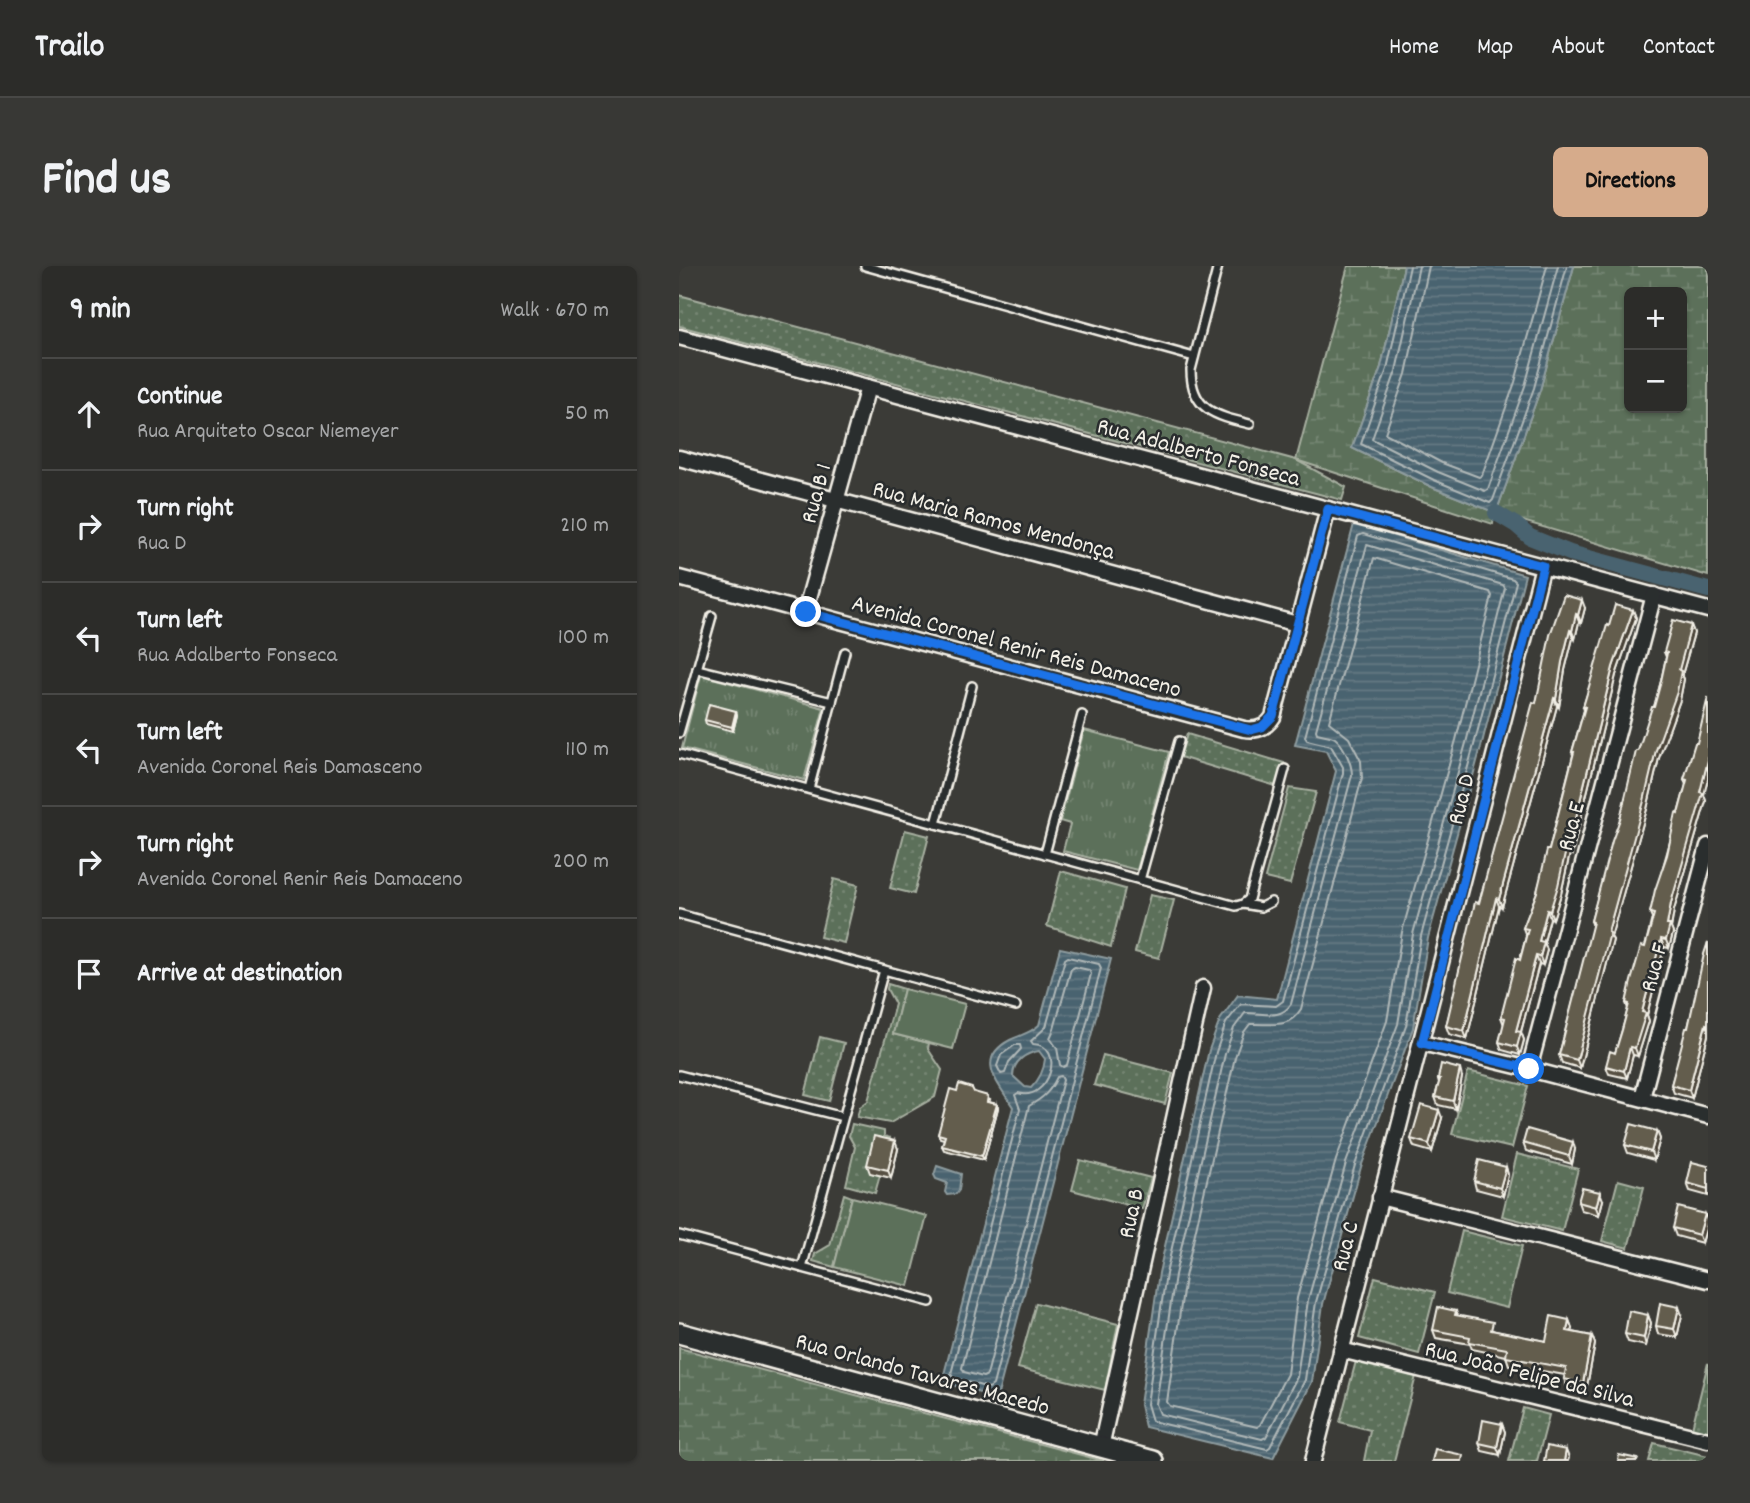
<!DOCTYPE html>
<meta charset="utf-8">
<style>
:root{--surface:#2c2c29;--page:#383835;--text:#f1f3f6;--muted:#a6a7a8;--line:#484846;--accent:#d6ab8b}
body{margin:0;font-family:Dekko,sans-serif;background:var(--page);color:var(--text)}
.controls{position:absolute;right:21px;top:21px;display:grid;overflow:hidden;border-radius:10px;box-shadow:0 2px 5px #0004}
.controls button{width:63px;height:63px;display:grid;place-items:center;padding:0;border:0;border-bottom:2px solid var(--line);background:var(--surface);color:var(--text);font:35px sans-serif}
.stop{position:absolute;width:21px;height:21px;margin:-16px;border:5px solid #1a73e8;border-radius:50%;background:#fff}
.stop.end{background:#1a73e8;border-color:#fff;box-shadow:0 2px 7px #0008}
.list{margin:0;padding:0;list-style:none}
h2{display:flex;justify-content:space-between;align-items:center;height:91px;margin:0;padding:0 28px;font-size:30px}
h2 small{font-size:23px;font-weight:400;color:var(--muted)}
.list li{display:grid;grid-template-columns:46px 1fr auto;gap:21px;align-items:center;box-sizing:border-box;height:112px;padding:0 28px;border-top:2px solid var(--line)}
.list b{display:block;font-size:26px;white-space:nowrap}
.list p{margin:0;font-size:23px;white-space:nowrap;color:var(--muted)}
.list em{font-size:23px;font-style:normal;color:var(--muted)}
.icon{flex:none;width:38px;height:38px;fill:none;stroke:currentColor;stroke-width:2;stroke-linecap:round;stroke-linejoin:round}
.map{position:relative;flex:none;width:1029px;height:1195px;overflow:hidden;border-radius:10px}
header{display:flex;align-items:center;gap:42px;box-sizing:border-box;height:98px;padding:0 35px;background:var(--surface);border-bottom:2px solid var(--line)}
header strong{font-size:33px}
nav{display:flex;gap:38px;margin-inline-start:auto;font-size:24px}
.intro{display:flex;align-items:center;justify-content:space-between;box-sizing:border-box;height:168px;padding:0 42px}
h1{margin:0;font-size:49px}
.button{padding:18px 32px;border-radius:10px;background:var(--accent);color:#111;font-size:24px;font-weight:700}
main{display:flex;gap:42px;padding:0 42px}
aside{flex:1;background:var(--surface);border-radius:10px;box-shadow:0 2px 5px #0004}
.map>svg:first-child{display:block}
</style>
<header>
<strong>Trailo</strong>
<nav><a>Home</a><a>Map</a><a>About</a><a>Contact</a></nav>
</header>
<div class="intro"><h1>Find us</h1><a class="button">Directions</a></div>
<main>
<aside>
<h2>9 min<small>Walk · 670 m</small></h2>
<ul class="list">
<li><svg class="icon" aria-label="ahead" viewBox="0 0 24 24"><path d="M12 20V5M6 11l6-6 6 6"/></svg><div><b>Continue</b><p>Rua Arquiteto Oscar Niemeyer</p></div><em>50 m</em></li>
<li><svg class="icon" aria-label="right" viewBox="0 0 24 24"><path d="M7 20v-9h11M14 6l5 5-5 5"/></svg><div><b>Turn right</b><p>Rua D</p></div><em>210 m</em></li>
<li><svg class="icon" aria-label="left" viewBox="0 0 24 24"><path d="M17 20v-9H6M10 6l-5 5 5 5"/></svg><div><b>Turn left</b><p>Rua Adalberto Fonseca</p></div><em>100 m</em></li>
<li><svg class="icon" aria-label="left" viewBox="0 0 24 24"><path d="M17 20v-9H6M10 6l-5 5 5 5"/></svg><div><b>Turn left</b><p>Avenida Coronel Reis Damasceno</p></div><em>110 m</em></li>
<li><svg class="icon" aria-label="right" viewBox="0 0 24 24"><path d="M7 20v-9h11M14 6l5 5-5 5"/></svg><div><b>Turn right</b><p>Avenida Coronel Renir Reis Damaceno</p></div><em>200 m</em></li>
<li><svg class="icon" aria-label="arrive" viewBox="0 0 24 24"><path d="M6 21V4h12l-3 4 3 4H6"/></svg><div><b>Arrive at destination</b></div></li>
</ul>
</aside>
<div class="map">
<svg width="1029" height="1195" viewBox="0 0 1029 1195">
<defs>
<pattern id="grass-dots" width="8" height="8" patternUnits="userSpaceOnUse" patternTransform="scale(1.75)"><rect width="8" height="8" fill="#5c705a"/><path d="M2 2h.1M6 6h.1" fill="none" stroke="#748572" stroke-width="1.8" stroke-linecap="round"/></pattern>
<pattern id="wetland-marsh" width="20" height="14" patternUnits="userSpaceOnUse" patternTransform="scale(1.75)"><rect width="20" height="14" fill="#5c705a"/><path d="M1 5h8M5 5V1M11 12h8M15 12V8" fill="none" stroke="#748572"/></pattern>
<pattern id="park-tufts" width="24" height="20" patternUnits="userSpaceOnUse" patternTransform="scale(1.75)"><rect width="24" height="20" fill="#5c705a"/><path d="M3 7l-1-3M5 7V3M7 7l1-3M15 17l-1-3M17 17v-4M19 17l1-3" fill="none" stroke="#748572"/></pattern>
<pattern id="water-rules" width="6" height="5" patternUnits="userSpaceOnUse" patternTransform="scale(1.75)"><rect width="6" height="5" fill="#4a636f"/><path d="M0 2.5h6" fill="none" stroke="#657a84"/></pattern>
</defs>
<rect width="100%" height="100%" fill="#3b3b37"/>
<filter id="ink" filterUnits="userSpaceOnUse"><feTurbulence type="fractalNoise" baseFrequency=".0143" numOctaves="2"/><feDisplacementMap in="SourceGraphic" scale="14" xChannelSelector="R" yChannelSelector="G"/><feConvolveMatrix kernelMatrix="1 2 1 2 8 2 1 2 1" color-interpolation-filters="sRGB"/></filter>
<g filter="url(#ink)">
<g fill="url(#grass-dots)" stroke="#a8b0a1" stroke-width="2">
<polygon points="0,29 617,194 667,221 663,234 0,60"/>
<polygon points="508,468 605,497 597,520 501,491"/>
<polygon points="610,522 637,526 611,618 586,612"/>
<polygon points="226,564 250,570 235,628 211,622"/>
<polygon points="382,605 446,623 432,681 368,660"/>
<polygon points="155,613 179,619 165,677 141,671"/>
<polygon points="471,629 495,634 480,692 456,686"/>
<polygon points="209,718 225,723 214,768 250,777 249,783 263,804 256,831 211,857 178,851 181,841 189,835 216,738 208,723"/>
<polygon points="141,771 165,777 150,835 126,829"/>
<polygon points="424,789 494,807 486,838 415,819"/>
<polygon points="789,805 849,820 833,882 773,868"/>
<polygon points="173,858 205,865 205,870 211,872 209,880 192,907 201,909 196,927 167,919 176,881 170,870"/>
<polygon points="838,888 899,903 883,965 823,950"/>
<polygon points="401,894 472,912 463,943 393,924"/>
<polygon points="939,914 965,921 949,982 923,975"/>
<polygon points="165,928 173,931 155,1001 134,995 136,988 151,979"/>
<polygon points="783,965 843,980 828,1042 768,1027"/>
<polygon points="696,1011 756,1026 740,1088 680,1072"/>
<polygon points="357,1037 439,1058 426,1124 339,1102"/>
<polygon points="677,1095 737,1110 715,1195 685,1195 691,1164 661,1156"/>
<polygon points="1029,1097 1029,1166 1013,1162"/>
<polygon points="844,1142 870,1149 858,1195 830,1195"/>
<polygon points="975,1177 1029,1190 1029,1195 970,1195"/>
</g>
<g fill="url(#wetland-marsh)" stroke="#a8b0a1" stroke-width="2" fill-rule="evenodd">
<polygon points="669,0 725,0 702,101 673,182 753,221 815,246 814,258 617,194"/>
<path d="M895 0H1029V310L817 247 861 124ZM950 26H1003V142H950Z"/>
<polygon points="0,1082 425,1195 0,1195"/>
</g>
<g fill="url(#park-tufts)" stroke="#a8b0a1" stroke-width="2">
<polygon points="22,409 145,442 125,514 3,482"/>
<polygon points="405,464 490,486 458,604 384,585 391,558 381,555"/>
</g>
<g fill="#5c705a" stroke="#a8b0a1" stroke-width="2">
<polygon points="225,723 286,738 274,783 214,768"/>
<polygon points="173,931 248,950 230,1020 155,1001"/>
</g>
<g fill="url(#water-rules)" stroke="#8e9c9f" stroke-width="2" fill-rule="evenodd">
<polygon points="725,0 895,0 861,124 817,247 753,221 673,182 702,101"/>
<polygon points="675,258 846,309 802,481 749,672 734,762 682,901 644,1038 633,1116 594,1192 466,1161 461,1139 480,1007 530,784 541,754 559,729 598,733 657,505 647,485 616,479"/>
<path d="M381 682 432 693 318 1132 263 1116 334 841C319 817 295 793 331 774 341 769 352 767 360 759ZM360 785 366 793C365 804 360 814 352 822L346 821 334 810C334 795 347 787 360 785Z"/>
<polygon points="258,900 282,908 280,924 277,928 268,929 266,926 268,917 257,913 255,909"/>
</g>
<g fill="none" stroke-linecap="round" stroke-linejoin="round">
<g stroke="#b0b8b8" stroke-width="2">
<polyline points="731,0 708,103 682,178 755,214 811,237 814,234 855,122 888,0"/>
<polyline points="740,0 717,105 693,173 759,206 806,225 809,223 846,120 879,0"/>
<polyline points="750,0 727,108 706,167 763,197 800,211 803,209 836,116 868,0"/>
<polygon points="684,268 834,313 837,316 795,479 742,670 727,760 676,899 637,1036 626,1114 591,1181 588,1183 473,1155 468,1138 487,1008 537,786 547,757 562,738 597,740 604,735 664,507 664,501 652,480 628,474 626,471 679,270"/>
<path d="M688 279 824 319 826 322 787 477 734 668 719 758 667 897 629 1034 618 1111 587 1171 583 1173 481 1148 477 1138 496 1009 546 788 555 762 566 747C583 746 601 755 612 738L673 509C673 498 665 479 656 472 651 469 644 469 638 467L637 464Z"/>
<path d="M695 292 811 326 813 330 777 474 723 666 708 755 657 894 618 1032 608 1108 581 1159 578 1161 491 1140 488 1136 506 1011 556 791 565 766 571 758C592 757 609 764 622 743L683 512 682 495 670 472 650 456Z"/>
<path d="M389 691 420 698 422 702 314 1119 310 1122 274 1112 272 1108 341 843 336 829 339 827C370 837 388 779 354 778L352 775 367 761 386 693Z"/>
<polygon points="396,701 410,704 412,708 388,799 384,801 381,799 378,782 371,772 375,763 392,703"/>
<polygon points="336,779 341,779 342,783 330,796 326,807 322,808 318,800 322,789"/>
<path d="M382 810 384 814 308 1109 304 1111 285 1106 283 1102 350 840C364 832 371 826 378 811Z"/>
</g>
<polyline stroke="#4a636f" stroke-width="16" points="817,247 837,259 851,271 891,287 1029,324"/>
<defs>
<g id="lane">
<polyline points="186,0 515,91"/>
<path d="M539 0 512 104C512 145 538 150 571 158"/>
<polyline points="18,403 153,436"/>
<polyline points="0,467 33,350"/>
<polyline points="0,488 557,640 564,638 570,633 606,503"/>
<polyline points="130,523 166,386"/>
<polyline points="257,558 293,420"/>
<polyline points="366,588 403,449"/>
<polyline points="461,614 500,475"/>
<polyline points="564,638 582,641 592,636"/>
<polyline points="0,648 337,740"/>
<polyline points="0,809 164,851"/>
<polyline points="0,969 251,1036"/>
<polyline points="123,1002 205,704"/>
</g>
<g id="street">
<polyline points="0,71 1029,344"/>
<polyline points="0,192 618,358"/>
<path d="M0 312 565 463C577 465 587 462 594 451L649 243"/>
<polyline points="126,346 189,121"/>
<polyline points="743,777 850,803 1029,850"/>
<polyline points="850,803 975,329"/>
<polyline points="963,832 1029,580"/>
<polyline points="701,931 1029,1014"/>
<polyline points="662,1084 1029,1174"/>
<polyline points="422,1181 524,722"/>
<polyline points="634,1195 864,300"/>
</g>
<polyline id="secondary" points="0,1067 474,1195"/>
</defs>
<use href="#lane" stroke="#f4f1e8" stroke-width="12"/>
<use href="#street" stroke="#f4f1e8" stroke-width="19"/>
<use href="#secondary" stroke="#f4f1e8" stroke-width="24"/>
<use href="#lane" stroke="#2a2d2e" stroke-width="7"/>
<use href="#street" stroke="#2a2d2e" stroke-width="14"/>
<use href="#secondary" stroke="#2a2d2e" stroke-width="19"/>
</g>
<g fill="#565042" stroke="#f4f1e8" stroke-width="2">
<polygon points="885,329 906,342 902,357 900,356 896,373 894,372 886,404 880,441 878,440 823,641 820,640 788,773 770,768 767,760 800,637 857,437"/>
<polygon points="954,344 957,352 937,409 893,588 891,587 882,628 874,653 871,652 865,676 868,684 864,699 860,698 842,766 845,774 841,789 823,784 820,776 825,759 822,751 841,694 847,670 844,662 858,626 870,584 894,489 893,486 905,444 904,441 930,360"/>
<polygon points="1012,359 1015,367 1003,409 1005,413 1001,434 980,492 968,543 932,671 934,674 901,802 883,797 880,789 914,660 912,655 941,553 959,485 975,441 982,415 987,391 985,386"/>
<polygon points="57,445 58,449 54,465 27,458 26,454"/>
<polygon points="1018,477 1025,529 1027,535 995,644 992,662 994,667 990,682 985,681 968,749 970,755 959,790 954,789 948,812 930,808 927,800 936,787 943,764 949,743 947,737 966,681 973,652 971,647 1007,519 1005,513"/>
<polygon points="1029,676 1029,769 1013,832 995,827 992,819 1009,762"/>
<polygon points="783,811 777,843 759,839 756,831 760,817 759,813"/>
<polygon points="278,825 295,826 311,834 310,836 318,838 319,842 305,894 265,884 263,880 265,873 261,872 259,868"/>
<polygon points="763,852 753,886 735,881 732,873"/>
<polygon points="978,865 981,873 975,894 949,887 946,879"/>
<polygon points="844,877 896,883 893,898 847,885"/>
<polygon points="219,883 212,912 191,907 188,899"/>
<polygon points="1029,900 1029,930 1011,925 1008,917"/>
<polygon points="827,901 829,909 824,930 797,923 795,915"/>
<polygon points="924,934 920,949 902,944 899,936"/>
<polygon points="1026,948 1029,956 1023,977 997,970 994,962"/>
<polygon points="777,1045 779,1050 816,1065 867,1075 890,1054 893,1062 892,1066 913,1070 916,1078 907,1125 888,1121 885,1113 886,1109 830,1099 827,1090 793,1083 791,1078 757,1072 754,1064"/>
<polygon points="969,1049 972,1057 967,1080 949,1076 946,1068"/>
<polygon points="1003,1049 998,1071 979,1068 977,1060"/>
<polygon points="823,1158 826,1166 821,1189 803,1185 800,1177"/>
</g>
<g fill="#464136" stroke="#f4f1e8" stroke-width="2">
<polygon points="903,334 906,342 902,357 899,349"/>
<polygon points="954,344 957,352 937,409 893,588 890,580 934,401"/>
<polygon points="897,348 900,356 896,373 893,365"/>
<polygon points="1012,359 1015,367 1003,409 1005,413 1001,434 980,492 968,543 932,671 934,674 901,802 898,794 929,666 977,484"/>
<polygon points="891,364 894,372 886,404 880,441 877,433 883,396"/>
<polygon points="875,432 878,440 823,641 820,633"/>
<polygon points="57,445 58,449 54,465 53,461"/>
<polygon points="1029,494 1029,513 1025,529 1027,535 995,644 992,662 994,667 990,682 987,674 988,659 992,637"/>
<polygon points="888,579 891,587 882,628 874,653 871,645"/>
<polygon points="817,632 820,640 788,773 785,765"/>
<polygon points="868,644 871,652 863,683 860,675"/>
<polygon points="982,673 985,681 968,749 970,755 959,790 956,782 963,746"/>
<polygon points="865,676 868,684 864,699 861,691"/>
<polygon points="857,690 860,698 841,769 842,766 845,774 841,789 838,781 837,765"/>
<polygon points="1027,758 1029,764 1029,769 1013,832 1010,824"/>
<polygon points="951,781 954,789 948,812 945,805"/>
<polygon points="781,803 783,811 777,843 774,835"/>
<polygon points="318,838 319,842 305,894 303,890"/>
<polygon points="760,844 763,852 753,886 750,878"/>
<polygon points="978,865 981,873 975,894 972,886"/>
<polygon points="216,875 219,883 212,912 209,904"/>
<polygon points="894,876 896,883 893,898 890,890"/>
<polygon points="827,901 829,909 824,930 821,922"/>
<polygon points="921,926 924,934 920,949 917,941"/>
<polygon points="1026,948 1029,956 1023,977 1020,969"/>
<polygon points="1000,1041 1003,1049 998,1071 995,1063"/>
<polygon points="969,1049 972,1057 967,1080 965,1072"/>
<polygon points="890,1054 893,1062 891,1073 888,1065"/>
<polygon points="913,1070 916,1078 907,1125 904,1117"/>
<polygon points="823,1158 826,1166 821,1189 818,1181"/>
<polygon points="887,1184 890,1192 889,1195 885,1195"/>
</g>
<g fill="#645d4d" stroke="#f4f1e8" stroke-width="2">
<polygon points="885,329 903,334 899,349 897,348 893,365 891,364 883,396 877,433 875,432 820,633 817,632 785,765 767,760 796,636 800,637 854,436 857,437 871,369"/>
<polygon points="936,339 954,344 934,401 890,580 888,579 879,620 871,645 868,644 860,675 865,676 861,691 857,690 837,765 842,766 838,781 820,776 826,752 822,751 837,692 841,694 849,663 844,662 858,626 868,584 870,584 895,486 893,486 906,441 904,441 928,359 930,360"/>
<polygon points="994,354 1012,359 1000,404 1002,405 998,426 977,484 965,535 929,666 931,667 898,794 880,789 914,656 912,655 933,575 941,553 957,485 959,485 973,441 975,441 982,415 988,387 985,386"/>
<polygon points="1029,431 1029,494 1021,526 1024,527 992,637 988,659 991,659 987,674 982,673 963,746 967,747 956,782 951,781 945,805 927,800 931,785 936,787 943,764 950,738 947,737 952,715 962,680 966,681 975,648 971,647 976,624 988,589 997,547 999,548 1008,514 1005,513 1016,477 1018,477"/>
<polygon points="30,438 57,445 53,461 26,454"/>
<polygon points="1029,676 1029,759 1027,758 1010,824 992,819 1007,762 1009,762 1025,688"/>
<polygon points="762,798 781,803 774,835 756,831 761,813 759,813"/>
<polygon points="280,818 293,822 295,826 309,830 308,836 318,838 303,890 263,880 266,870 259,868 271,823 278,825"/>
<polygon points="742,839 760,844 750,878 732,873"/>
<polygon points="952,858 978,865 972,886 946,879"/>
<polygon points="848,863 894,876 890,890 844,877"/>
<polygon points="195,870 216,875 209,904 188,899"/>
<polygon points="800,894 827,901 821,922 795,915"/>
<polygon points="1013,896 1029,900 1029,923 1008,917"/>
<polygon points="903,922 921,926 917,941 899,936"/>
<polygon points="999,941 1026,948 1020,969 994,962"/>
<polygon points="981,1037 1000,1041 995,1063 977,1060"/>
<polygon points="759,1041 777,1045 776,1049 814,1056 812,1064 867,1075 872,1050 890,1054 888,1065 913,1070 904,1117 885,1113 887,1102 827,1091 828,1083 790,1076 791,1071 754,1064"/>
<polygon points="950,1045 969,1049 965,1072 946,1068"/>
<polygon points="804,1154 823,1158 818,1181 800,1177"/>
<polygon points="868,1180 887,1184 885,1195 865,1195"/>
<polygon points="756,1183 784,1189 783,1195 753,1195"/>
<polygon points="940,1189 959,1193 958,1195 939,1195"/>
</g>
</g>
<g fill="none" stroke-linecap="round" stroke-linejoin="round" filter="url(#ink)">
<polyline stroke="#1a73e8" stroke-width="9" points="127,346 572,464 583,461 594,450 649,243 864,300 743,777 850,803"/>
</g>
<g text-anchor="middle" stroke-width="5" stroke-linejoin="round" paint-order="stroke">
<g font-size="24" fill="#f4f1e8" stroke="#2a2d2e">
<text transform="translate(520 185) rotate(15)" y="8">Rua Adalberto Fonseca</text>
<text transform="translate(136 227) rotate(-75)" y="8">Rua B 1</text>
<text transform="translate(315 253) rotate(15)" y="8">Rua Maria Ramos Mendonça</text>
<text transform="translate(338 379) rotate(15)" y="8">Avenida Coronel Renir Reis Damaceno</text>
<text transform="translate(781 533) rotate(-76)" y="8">Rua D</text>
<text transform="translate(891 560) rotate(-75)" y="8">Rua E</text>
<text transform="translate(974 701) rotate(-75)" y="8">Rua F</text>
<text transform="translate(451 947) rotate(-78)" y="8">Rua B</text>
<text transform="translate(665 980) rotate(-76)" y="8">Rua C</text>
<text transform="translate(244 1107) rotate(15)" y="8">Rua Orlando Tavares Macedo</text>
<text transform="translate(851 1107) rotate(14)" y="8">Rua João Felipe da Silva</text>
</g>
</g>
</svg>
<div class="controls">
<button>+</button>
<button>−</button>
</div>
<div class="stop" style="left:850px;top:803px"></div>
<div class="stop end" style="left:127px;top:346px"></div>
</div>
</main>
